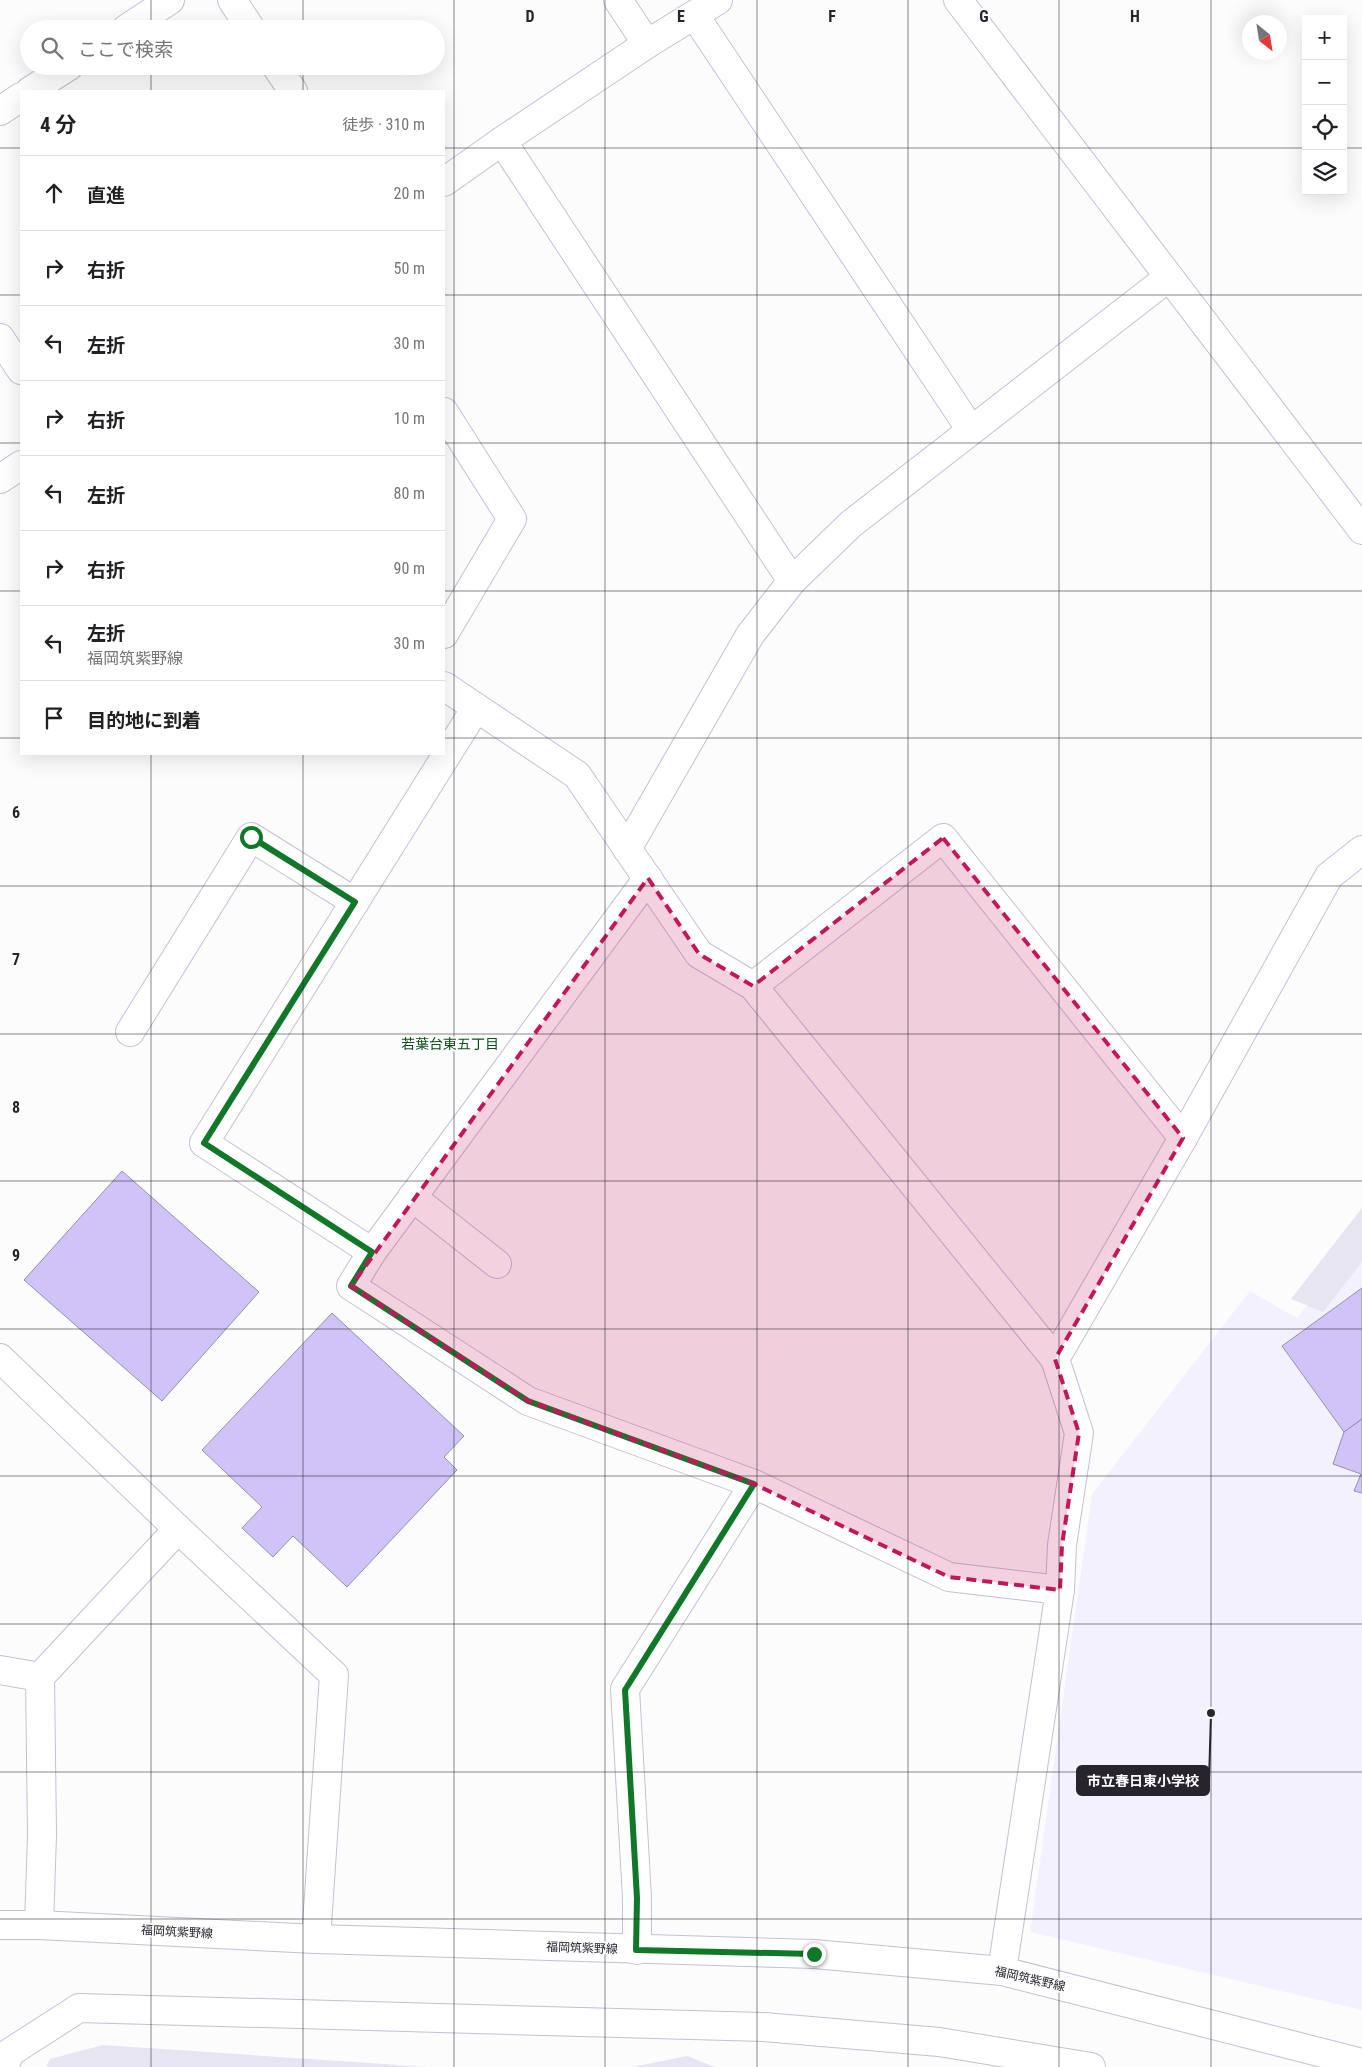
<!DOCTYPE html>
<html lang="ja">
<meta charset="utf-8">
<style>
:root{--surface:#fff;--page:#f2f2f2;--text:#202124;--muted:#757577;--line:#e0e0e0}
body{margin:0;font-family:"Roboto Condensed","Noto Sans JP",sans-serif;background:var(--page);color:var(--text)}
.controls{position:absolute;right:15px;top:15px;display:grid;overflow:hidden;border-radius:0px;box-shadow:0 5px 20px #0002}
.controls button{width:45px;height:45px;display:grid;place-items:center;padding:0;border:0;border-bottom:1px solid var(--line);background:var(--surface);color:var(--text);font:25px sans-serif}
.compass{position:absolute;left:1242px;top:15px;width:45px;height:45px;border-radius:50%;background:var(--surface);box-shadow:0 5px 20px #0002;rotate:150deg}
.stop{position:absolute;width:15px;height:15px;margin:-11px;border:4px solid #11782a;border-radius:50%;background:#fff}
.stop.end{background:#11782a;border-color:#fff;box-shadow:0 1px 5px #0008}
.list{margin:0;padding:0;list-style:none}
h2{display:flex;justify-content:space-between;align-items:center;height:65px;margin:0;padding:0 20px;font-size:21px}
h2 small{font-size:16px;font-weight:400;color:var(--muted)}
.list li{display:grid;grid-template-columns:32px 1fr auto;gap:15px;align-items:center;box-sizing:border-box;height:75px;padding:0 20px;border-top:1px solid var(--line)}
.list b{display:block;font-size:19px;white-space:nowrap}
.list p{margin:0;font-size:16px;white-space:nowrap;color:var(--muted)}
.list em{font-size:16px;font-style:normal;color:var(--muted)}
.icon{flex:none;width:28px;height:28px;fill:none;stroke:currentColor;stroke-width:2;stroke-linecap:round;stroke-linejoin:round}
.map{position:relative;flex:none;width:1362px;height:2067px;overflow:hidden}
.search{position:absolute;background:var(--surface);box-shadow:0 5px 20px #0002;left:20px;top:20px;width:425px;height:55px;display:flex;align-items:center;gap:12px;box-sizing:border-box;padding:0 18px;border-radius:28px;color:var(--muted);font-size:19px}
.panel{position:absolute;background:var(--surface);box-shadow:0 5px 20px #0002;left:20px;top:90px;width:425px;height:665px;border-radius:0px}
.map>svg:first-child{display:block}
</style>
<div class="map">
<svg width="1362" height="2067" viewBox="0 0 1362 2067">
<rect width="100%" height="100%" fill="#fcfcfc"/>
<polygon fill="#f4f1fe" points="1362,1237 1362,2010 1030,1932 1092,1494 1250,1291 1297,1318"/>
<g fill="#e8e5f3">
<polygon points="1362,1208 1362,1262 1323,1312 1291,1299"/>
<polygon points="103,2045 428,2067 431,2067 46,2067 50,2059"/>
<polygon points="687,2056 715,2067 632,2067"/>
</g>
<g fill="#d0c3f8" stroke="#9590a7">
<polygon points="122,1171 259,1292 162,1401 24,1280"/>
<polygon points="1362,1288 1362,1419 1344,1432 1282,1346"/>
<polygon points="332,1313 464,1436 444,1457 457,1470 347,1587 293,1536 273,1557 242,1528 262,1507 202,1450"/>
<polygon points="1362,1419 1362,1493 1354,1491 1361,1474 1333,1464 1344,1432"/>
</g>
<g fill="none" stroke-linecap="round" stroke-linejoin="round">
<defs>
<g id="minor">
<polyline points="232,0 251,29"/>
<polyline points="618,0 647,44"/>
<polyline points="958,0 1362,530"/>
<polyline points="695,16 971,430"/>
<polyline points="126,29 170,0"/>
<polyline points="276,66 293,91"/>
<polyline points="30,91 69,66"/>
<polyline points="0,111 21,97"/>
<polyline points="502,141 792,581"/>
<polyline points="444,182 502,141 647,44 718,0"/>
<polyline points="0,338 21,370"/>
<polyline points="444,412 512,519 444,634"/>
<polyline points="0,479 21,465"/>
<polyline points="444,686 577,775 699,954 753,986 1055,1359 1079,1433 1062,1545 1060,1590 1002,1971"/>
<polyline points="476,708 204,1143 372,1252 648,878"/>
<polyline points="627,849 750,635 792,581 851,524 1169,277"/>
<polyline points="753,986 943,838 1183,1138"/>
<polyline points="130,1032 251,837 355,902"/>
<polyline points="412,1197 497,1264"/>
<polyline points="372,1252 351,1286 528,1401 754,1484 949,1577 1060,1590"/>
<polyline points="0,1358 178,1529 334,1675 316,1939"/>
<polyline points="1055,1359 1183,1138 1329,876 1362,850"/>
<polyline points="0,1670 40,1677 178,1529"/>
<polyline points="39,1925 42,1835 40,1677"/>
<polyline points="637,1950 637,1898 625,1689 754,1484"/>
<polyline points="5,2067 9,2053 79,2008 764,2027 939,2042 1091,2067"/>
</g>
<polyline id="major" points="0,1925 39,1925 316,1939 814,1954 1002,1971 1362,2063"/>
</defs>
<use href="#minor" stroke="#c5bfd7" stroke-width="30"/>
<use href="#major" stroke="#c5bfd7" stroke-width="30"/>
<use href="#minor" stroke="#fff" stroke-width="28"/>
<use href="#major" stroke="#fff" stroke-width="28"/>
</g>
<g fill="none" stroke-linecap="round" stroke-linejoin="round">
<polyline stroke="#11782a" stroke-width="6" points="251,837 355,902 204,1143 372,1252 351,1286 528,1401 754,1484 625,1690 637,1898 636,1950 814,1954"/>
</g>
<path fill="#c2185b" fill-opacity="0.2" stroke="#c2185b" stroke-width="4" stroke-dasharray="10 6" stroke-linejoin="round" d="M943 838 1183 1138 1055 1359 1079 1433 1062 1545 1060 1590 949 1577 754 1484 528 1401 351 1286 648 878 699 954 753 986Z"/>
<path fill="none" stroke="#27242e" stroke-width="1" stroke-opacity="0.55" d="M151 0V29M303 0V29M454 0V2067M605 0V2067M757 0V2067M908 0V2067M1059 0V2067M1211 0V2067M151 66V91M303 66V91M0 148H21M444 148H1306M1343 148H1362M0 295H21M444 295H1362M0 443H21M444 443H1362M0 591H21M444 591H1362M0 738H21M444 738H1362M151 754V2067M303 754V2067M0 886H1362M0 1034H1362M0 1181H1362M0 1329H1362M0 1476H1362M0 1624H1362M0 1772H1362M0 1919H1362"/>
<g text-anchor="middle" stroke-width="4" stroke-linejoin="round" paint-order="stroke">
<g font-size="12" fill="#27242e" stroke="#fcfcfc">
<text transform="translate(177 1932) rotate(3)" y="4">福岡筑紫野線</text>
<text transform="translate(582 1948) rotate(2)" y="4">福岡筑紫野線</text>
<text transform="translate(1030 1979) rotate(13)" y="4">福岡筑紫野線</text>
</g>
<g font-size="14" fill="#0f4d1c" stroke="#fcfcfc">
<text x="450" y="1049">若葉台東五丁目</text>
</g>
</g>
<g font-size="16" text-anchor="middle" font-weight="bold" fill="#27242e" stroke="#fcfcfc" stroke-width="4" stroke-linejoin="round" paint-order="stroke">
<text x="530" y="22">D</text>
<text x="681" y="22">E</text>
<text x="832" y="22">F</text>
<text x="984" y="22">G</text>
<text x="1135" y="22">H</text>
<text x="16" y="818">6</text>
<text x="16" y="965">7</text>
<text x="16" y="1113">8</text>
<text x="16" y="1261">9</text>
</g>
<path fill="none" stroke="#27242e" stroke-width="2" d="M1211 1713L1209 1781"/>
<circle fill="#27242e" stroke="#fcfcfc" stroke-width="2" cx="1211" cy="1713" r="5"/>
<rect fill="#27242e" stroke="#27242e" stroke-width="2" x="1077" y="1766" width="132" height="29" rx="5"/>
<g font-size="14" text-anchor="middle" font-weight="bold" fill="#fff">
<text x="1143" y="1786">市立春日東小学校</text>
</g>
</svg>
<div class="controls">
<button>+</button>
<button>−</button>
<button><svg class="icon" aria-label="locate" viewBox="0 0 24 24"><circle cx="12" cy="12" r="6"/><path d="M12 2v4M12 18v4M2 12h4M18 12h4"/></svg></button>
<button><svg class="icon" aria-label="layers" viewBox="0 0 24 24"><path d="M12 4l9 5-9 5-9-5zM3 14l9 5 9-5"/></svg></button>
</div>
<svg class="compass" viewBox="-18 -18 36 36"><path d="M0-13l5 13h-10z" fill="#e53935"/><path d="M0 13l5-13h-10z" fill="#757577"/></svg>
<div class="stop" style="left:251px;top:837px"></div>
<div class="stop end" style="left:814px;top:1954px"></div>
<div class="search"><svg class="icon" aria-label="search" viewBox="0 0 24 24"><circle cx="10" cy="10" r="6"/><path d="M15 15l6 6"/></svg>ここで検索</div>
<section class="panel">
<h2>4 分<small>徒歩 · 310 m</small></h2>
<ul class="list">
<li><svg class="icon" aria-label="ahead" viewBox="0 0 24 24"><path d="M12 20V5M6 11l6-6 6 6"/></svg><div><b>直進</b></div><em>20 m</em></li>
<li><svg class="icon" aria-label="right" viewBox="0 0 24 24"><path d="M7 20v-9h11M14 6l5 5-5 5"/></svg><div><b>右折</b></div><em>50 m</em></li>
<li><svg class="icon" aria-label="left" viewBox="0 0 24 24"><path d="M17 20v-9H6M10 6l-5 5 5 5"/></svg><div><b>左折</b></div><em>30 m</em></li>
<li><svg class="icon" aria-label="right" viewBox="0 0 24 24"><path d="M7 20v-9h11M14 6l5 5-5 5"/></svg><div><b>右折</b></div><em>10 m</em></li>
<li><svg class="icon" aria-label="left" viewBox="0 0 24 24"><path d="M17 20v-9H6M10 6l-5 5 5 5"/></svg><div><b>左折</b></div><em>80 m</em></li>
<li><svg class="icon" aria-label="right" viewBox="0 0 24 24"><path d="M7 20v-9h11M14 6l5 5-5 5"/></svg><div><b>右折</b></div><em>90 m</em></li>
<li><svg class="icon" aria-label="left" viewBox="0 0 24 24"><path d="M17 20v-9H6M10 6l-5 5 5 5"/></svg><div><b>左折</b><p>福岡筑紫野線</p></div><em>30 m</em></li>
<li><svg class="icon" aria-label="arrive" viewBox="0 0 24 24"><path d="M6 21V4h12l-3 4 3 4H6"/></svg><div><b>目的地に到着</b></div></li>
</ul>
</section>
</div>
